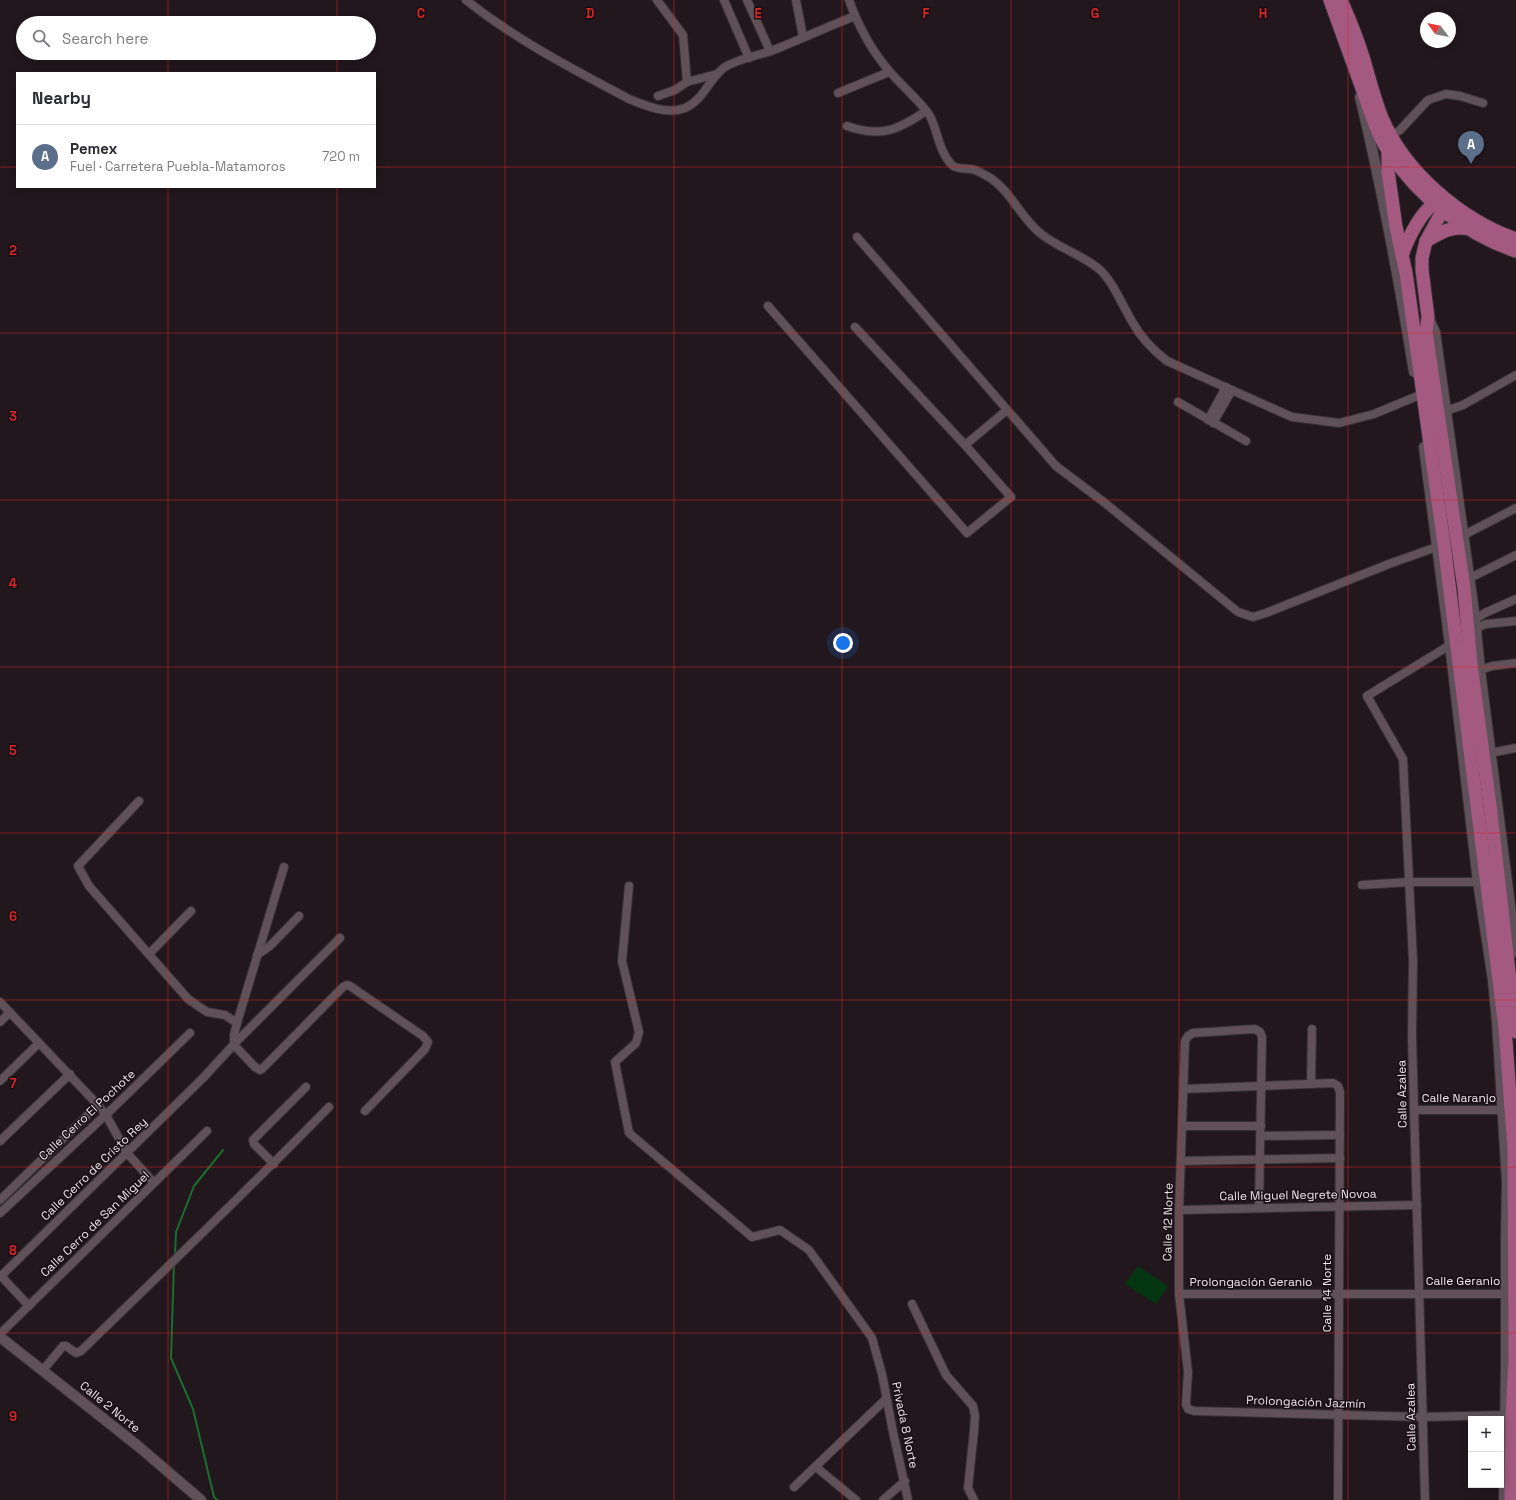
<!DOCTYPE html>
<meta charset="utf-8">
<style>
:root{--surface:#fff;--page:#f2f2f3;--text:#2b2b33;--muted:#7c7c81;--line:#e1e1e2;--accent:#0b8043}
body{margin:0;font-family:"Space Grotesk",sans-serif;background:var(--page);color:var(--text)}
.controls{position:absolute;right:12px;bottom:12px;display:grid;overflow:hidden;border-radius:0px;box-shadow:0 2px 10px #0003}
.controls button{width:36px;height:36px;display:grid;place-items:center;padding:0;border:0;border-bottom:1px solid var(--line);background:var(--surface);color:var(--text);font:20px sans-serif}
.compass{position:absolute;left:1420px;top:12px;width:36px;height:36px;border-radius:50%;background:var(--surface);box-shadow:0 2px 10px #0003;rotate:302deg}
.you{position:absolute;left:843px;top:643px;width:14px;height:14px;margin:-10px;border:3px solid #fff;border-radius:50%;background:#1a73e8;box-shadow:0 0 0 6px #1a73e833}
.badge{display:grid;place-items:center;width:26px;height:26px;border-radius:50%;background:var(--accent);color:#fff;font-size:13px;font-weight:700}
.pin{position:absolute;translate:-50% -33px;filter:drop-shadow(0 1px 2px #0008)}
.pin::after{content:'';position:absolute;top:21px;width:14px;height:12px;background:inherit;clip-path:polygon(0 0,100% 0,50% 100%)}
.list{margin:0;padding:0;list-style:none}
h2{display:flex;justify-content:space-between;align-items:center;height:52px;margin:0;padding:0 16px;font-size:17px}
h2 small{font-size:13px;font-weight:400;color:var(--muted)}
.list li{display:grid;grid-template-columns:26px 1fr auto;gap:12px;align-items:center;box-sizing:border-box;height:64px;padding:0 16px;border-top:1px solid var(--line)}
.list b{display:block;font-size:15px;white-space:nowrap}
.list p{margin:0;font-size:13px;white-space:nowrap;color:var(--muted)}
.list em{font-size:13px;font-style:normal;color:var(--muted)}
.icon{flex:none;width:22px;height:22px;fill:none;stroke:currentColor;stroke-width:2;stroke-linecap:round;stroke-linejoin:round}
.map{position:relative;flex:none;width:1516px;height:1500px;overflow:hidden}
.search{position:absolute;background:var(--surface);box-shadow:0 2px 10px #0003;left:16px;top:16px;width:360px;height:44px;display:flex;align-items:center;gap:10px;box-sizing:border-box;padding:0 14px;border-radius:22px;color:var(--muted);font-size:15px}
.panel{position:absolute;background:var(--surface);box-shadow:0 2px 10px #0003;left:16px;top:72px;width:360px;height:116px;border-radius:0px}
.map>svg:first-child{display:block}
</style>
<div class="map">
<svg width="1516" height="1500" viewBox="0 0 1516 1500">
<rect width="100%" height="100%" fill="#22171c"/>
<polygon fill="#033611" points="1138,1266 1168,1286 1156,1304 1125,1284"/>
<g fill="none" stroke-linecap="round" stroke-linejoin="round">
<g stroke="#196e2e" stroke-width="2">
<polyline points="175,1257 176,1232 194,1186 223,1150"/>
<polyline points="174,1263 171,1358 193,1409 214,1497 217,1500"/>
</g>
<defs>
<g id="minor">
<path d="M466 0C516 40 573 69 629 99 646 106 667 115 685 108 704 100 709 78 725 67 738 59 756 56 771 51 799 40 827 27 855 16"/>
<polyline points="657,0 683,35 687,82"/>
<polyline points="724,0 749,58"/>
<polyline points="747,0 770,51"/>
<polyline points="796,0 803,37"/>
<path d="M849 0C858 25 873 53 891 73 901 85 923 104 930 116 938 132 939 152 952 165 957 170 969 168 975 170 980 172 985 175 989 177 1011 191 1020 217 1040 233 1058 248 1081 254 1099 269 1113 281 1123 307 1133 323 1141 338 1153 350 1167 361L1292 417 1339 423 1374 414 1427 392"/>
<polyline points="838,93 889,72"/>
<polyline points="658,96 675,90 687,82 717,74"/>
<path d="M847 126C881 138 898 130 926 111"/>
<polyline points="1391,136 1400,130 1428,100 1446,94 1460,96 1483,103"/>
<polyline points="857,237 1056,466 1105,503 1238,612 1253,617 1266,613 1389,564 1442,545"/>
<polyline points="768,306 967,533 1011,497 965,445 855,327"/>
<polyline points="1178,402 1246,441"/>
<polyline points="1446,411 1463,405 1516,375"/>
<polyline points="1208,420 1226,387"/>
<polyline points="1213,423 1232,390"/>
<polyline points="965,445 1007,410"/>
<polyline points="1460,537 1516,508"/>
<polyline points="1470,578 1516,555"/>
<polyline points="1475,619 1485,613 1516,599"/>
<polyline points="1476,628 1486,624 1516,621"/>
<polyline points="1480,670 1492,666 1516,663"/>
<polyline points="1490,753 1516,748"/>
<polyline points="139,801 78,866 89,886 188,999 207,1012 225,1015 237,1023"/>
<polyline points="284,867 237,1023 234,1035 234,1045 255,1067 260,1070 262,1069 343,987 347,985 350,986 423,1036 428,1042 425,1049 365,1111"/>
<polyline points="1362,885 1410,882 1478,882"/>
<polyline points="629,886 622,961 639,1032 636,1043 615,1062 629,1133 752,1237 780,1230 809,1250 872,1338 882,1374 893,1432 908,1500"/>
<polyline points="149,954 191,911"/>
<polyline points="257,955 270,946 299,916"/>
<polyline points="0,1002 98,1105 106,1115 127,1153 154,1183"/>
<polyline points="0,1022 10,1012"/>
<polyline points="0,1081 39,1043"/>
<polyline points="1311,1084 1312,1029"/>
<polyline points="1184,1089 1333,1083 1338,1086 1340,1092 1338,1500"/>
<polyline points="1414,1110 1503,1110"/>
<polyline points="1183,1126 1261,1126"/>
<polyline points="1260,1136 1340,1135"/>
<polyline points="0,1141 70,1074"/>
<polyline points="1181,1161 1340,1158"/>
<polyline points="274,1164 254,1144 253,1140 306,1087"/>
<polyline points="0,1200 98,1105"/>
<polyline points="1259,1208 1262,1037 1260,1032 1255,1029 1193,1033 1188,1036 1185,1041 1179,1210 1179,1294 1188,1372 1186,1404 1188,1409 1194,1411 1422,1417 1505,1415"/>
<polyline points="1179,1210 1417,1205"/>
<polyline points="0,1213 112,1109 190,1033"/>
<polyline points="0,1275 29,1306"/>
<polyline points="1,1276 203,1078 238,1040 340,938"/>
<polyline points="1179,1294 1507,1294"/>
<polyline points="912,1304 946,1375 973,1406 975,1416 974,1431 968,1488 974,1500"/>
<polyline points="0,1334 207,1131"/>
<path d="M43 1370 63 1346H66L76 1353 81 1351C164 1270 248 1190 329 1107"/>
<polyline points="816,1467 856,1500"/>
<polyline points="794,1487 886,1399"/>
<polyline points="883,1500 905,1481"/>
<polyline points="1425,1500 1412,1037 1413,960 1403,759 1367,696 1450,645"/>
</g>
<g id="tertiary">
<path d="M1360 97C1382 188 1399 280 1414 372"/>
<polyline points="1428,317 1435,332 1475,619 1480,670 1516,952"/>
<polyline points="1424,447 1450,645 1478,882 1493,980 1497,1022 1507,1182 1506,1237 1506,1364 1504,1500"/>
<polyline points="0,1337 138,1446 201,1500"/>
</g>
<g id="primary">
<path d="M1330 0 1372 116C1376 128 1381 141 1389 152 1418 196 1466 235 1516 251"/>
<path d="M1341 0C1349 18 1357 38 1363 57 1369 77 1374 98 1382 118 1405 172 1461 220 1516 239"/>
<polyline points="1388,152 1388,171 1396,227 1406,273 1444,544 1505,1028 1514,1149 1515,1359 1512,1417 1511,1500"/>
<polyline points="1440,194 1445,206 1426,241 1422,258 1422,270 1428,317 1426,332 1464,588 1471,664 1490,805 1516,1032"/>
<path d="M1426 241C1440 233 1452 225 1469 229"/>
<path d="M1402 256C1407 240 1424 203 1442 201"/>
</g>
</defs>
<use href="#minor" stroke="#383134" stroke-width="10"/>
<use href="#tertiary" stroke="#383134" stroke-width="12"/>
<use href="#primary" stroke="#383134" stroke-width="15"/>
<use href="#minor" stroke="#5f5157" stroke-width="8"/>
<use href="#tertiary" stroke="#5f5157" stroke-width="10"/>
<use href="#primary" stroke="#a45980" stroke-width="13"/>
</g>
<path fill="none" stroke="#d62828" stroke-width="1" stroke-opacity="0.55" d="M168 0V23M337 0V23M505 0V1500M674 0V1500M842 0V1500M1011 0V1500M1179 0V1500M1348 0V1500M168 53V73M337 53V73M0 167H17M375 167H1516M168 187V1500M337 187V1500M0 333H1516M0 500H1516M0 667H1516M0 833H1516M0 1000H1516M0 1167H1516M0 1333H1516"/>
<g text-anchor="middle" stroke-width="3" stroke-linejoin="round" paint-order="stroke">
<g font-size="12" fill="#eee6ea" stroke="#180e13">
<text transform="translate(1402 1094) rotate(-91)" y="4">Calle Azalea</text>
<text x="1459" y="1102">Calle Naranjo</text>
<text transform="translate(87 1115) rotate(-43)" y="4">Calle Cerro El Pochote</text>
<text transform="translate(94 1169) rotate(-44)" y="4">Calle Cerro de Cristo Rey</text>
<text transform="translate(1298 1195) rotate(-1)" y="4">Calle Miguel Negrete Novoa</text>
<text transform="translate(1168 1222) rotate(-89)" y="4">Calle 12 Norte</text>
<text transform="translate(95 1224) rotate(-44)" y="4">Calle Cerro de San Miguel</text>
<text x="1463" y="1285">Calle Geranio</text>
<text x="1251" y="1286">Prolongación Geranio</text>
<text transform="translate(1327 1293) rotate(-90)" y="4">Calle 14 Norte</text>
<text transform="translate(1306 1402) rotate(2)" y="4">Prolongación Jazmín</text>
<text transform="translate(110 1407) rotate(39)" y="4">Calle 2 Norte</text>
<text transform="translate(1411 1417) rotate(-91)" y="4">Calle Azalea</text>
<text transform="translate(905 1425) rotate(78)" y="4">Privada 8 Norte</text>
</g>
</g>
<g font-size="13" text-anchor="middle" font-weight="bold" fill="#d62828" stroke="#180e13" stroke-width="3" stroke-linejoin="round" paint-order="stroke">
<text x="421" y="18">C</text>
<text x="590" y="18">D</text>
<text x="758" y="18">E</text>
<text x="926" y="18">F</text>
<text x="1095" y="18">G</text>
<text x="1263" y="18">H</text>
<text x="13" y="255">2</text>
<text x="13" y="421">3</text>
<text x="13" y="588">4</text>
<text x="13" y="755">5</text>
<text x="13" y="921">6</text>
<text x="13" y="1088">7</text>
<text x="13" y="1255">8</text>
<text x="13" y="1421">9</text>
</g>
</svg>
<div class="controls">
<button>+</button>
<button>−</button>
</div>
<svg class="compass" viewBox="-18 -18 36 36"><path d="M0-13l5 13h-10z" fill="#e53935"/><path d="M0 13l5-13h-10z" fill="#7c7c81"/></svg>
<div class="you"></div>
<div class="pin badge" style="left:1471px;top:164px;background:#5c6f8a">A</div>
<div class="search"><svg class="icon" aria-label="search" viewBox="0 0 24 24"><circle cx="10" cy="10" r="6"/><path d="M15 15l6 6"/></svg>Search here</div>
<section class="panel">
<h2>Nearby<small></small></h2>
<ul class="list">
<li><span class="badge" style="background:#5c6f8a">A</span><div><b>Pemex</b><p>Fuel · Carretera Puebla-Matamoros</p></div><em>720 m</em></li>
</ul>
</section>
</div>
